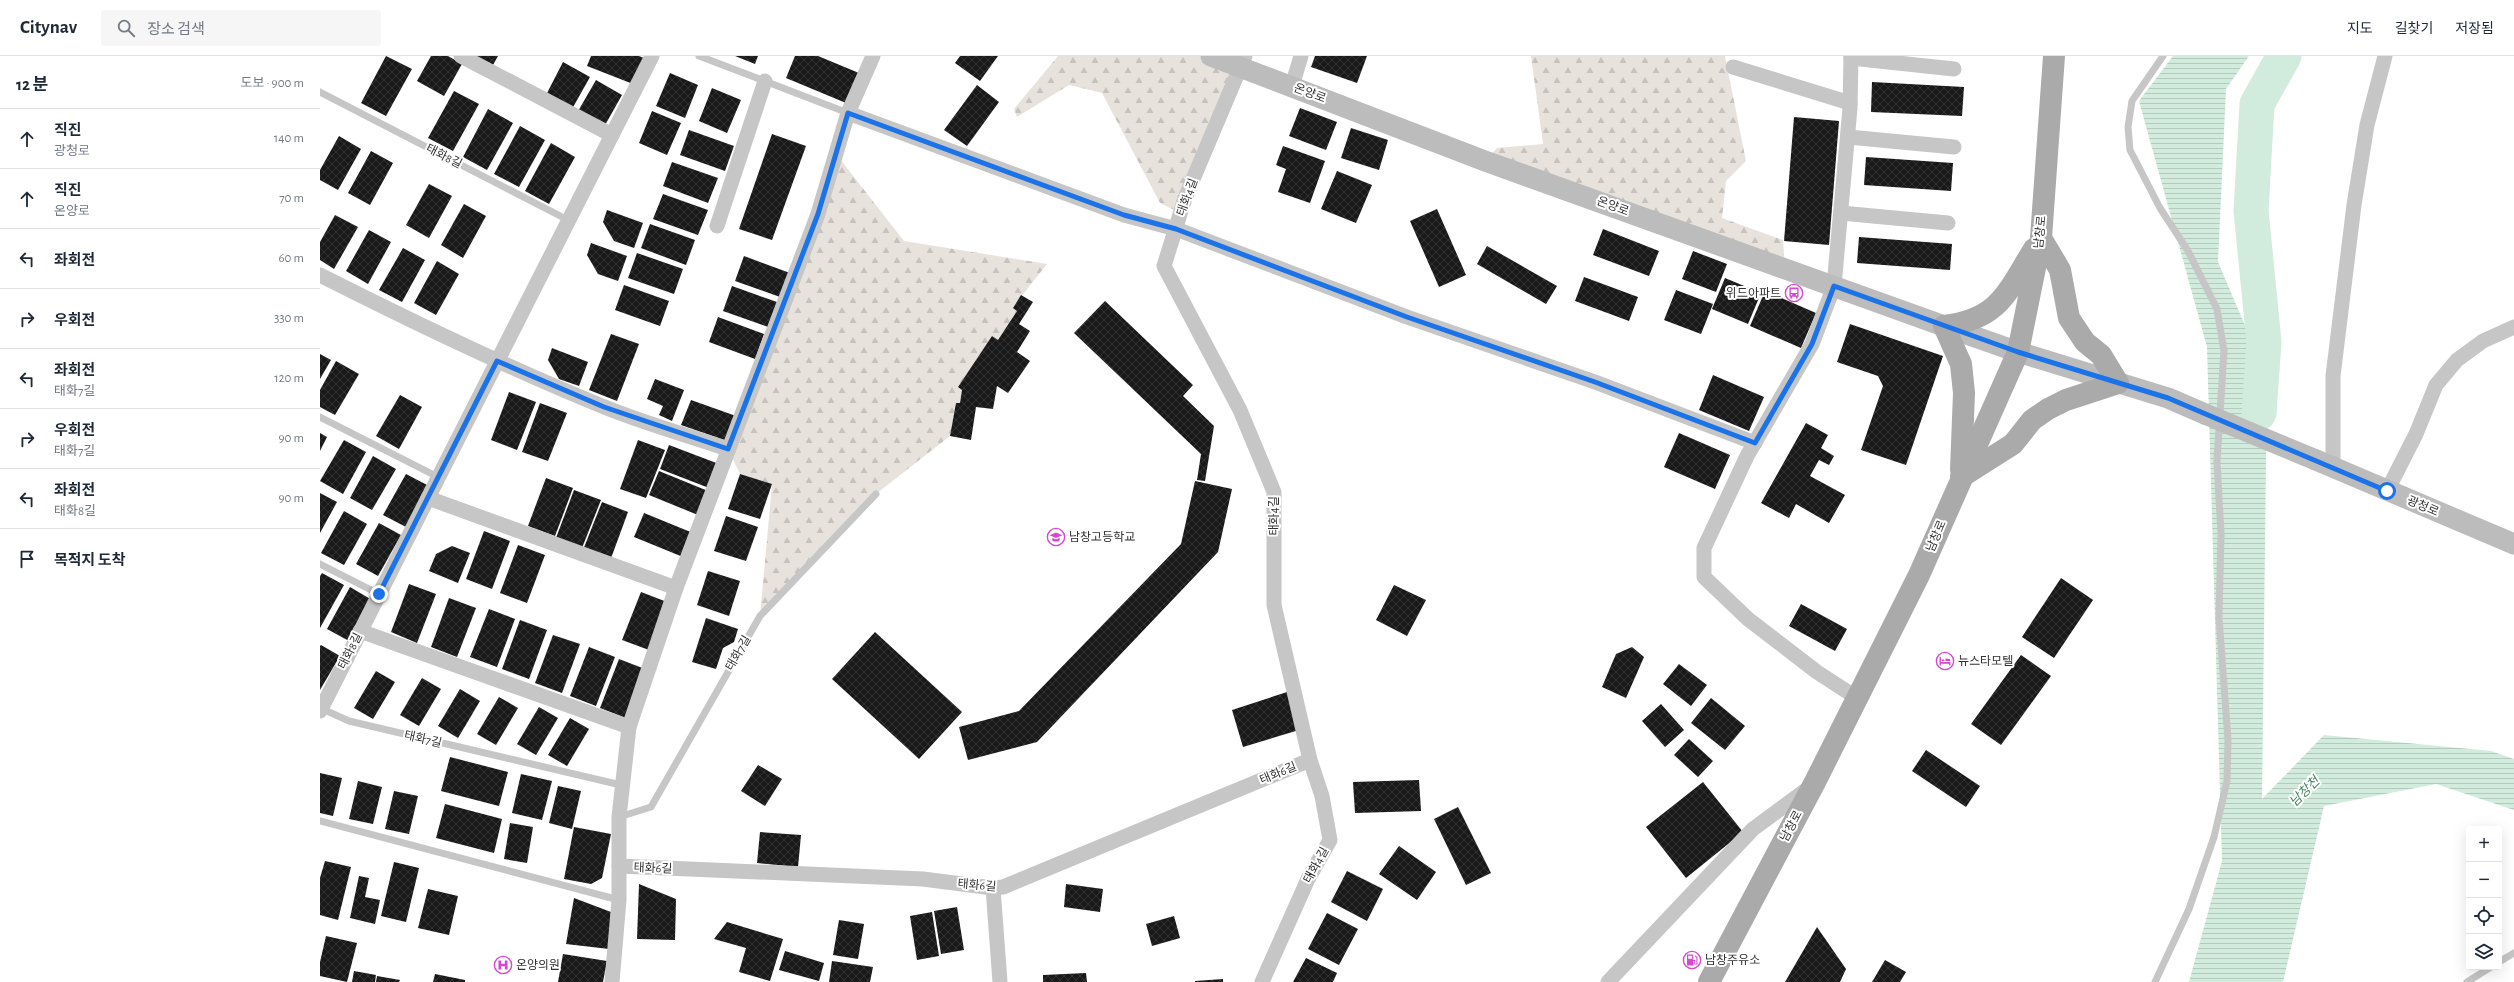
<!DOCTYPE html>
<html lang="ko">
<meta charset="utf-8">
<style>
:root{--surface:#fff;--page:#f6f6f7;--text:#1f2937;--muted:#747a83;--line:#e0e1e3}
body{margin:0;font-family:"Alegreya Sans","Noto Sans KR",sans-serif;background:var(--page);color:var(--text)}
.controls{position:absolute;right:12px;bottom:12px;display:grid;overflow:hidden;border-radius:4px;box-shadow:0 4px 16px #0002}
.controls button{width:36px;height:36px;display:grid;place-items:center;padding:0;border:0;border-bottom:1px solid var(--line);background:var(--surface);color:var(--text);font:20px sans-serif}
.stop{position:absolute;width:12px;height:12px;margin:-9px;border:3px solid #1a73e8;border-radius:50%;background:#fff}
.stop.end{background:#1a73e8;border-color:#fff;box-shadow:0 1px 4px #0008}
.list{margin:0;padding:0;list-style:none}
h2{display:flex;justify-content:space-between;align-items:center;height:52px;margin:0;padding:0 16px;font-size:17px}
h2 small{font-size:13px;font-weight:400;color:var(--muted)}
.list li{display:grid;grid-template-columns:26px 1fr auto;gap:12px;align-items:center;box-sizing:border-box;height:60px;padding:0 16px;border-top:1px solid var(--line)}
.list b{display:block;font-size:15px;white-space:nowrap}
.list p{margin:0;font-size:13px;white-space:nowrap;color:var(--muted)}
.list em{font-size:13px;font-style:normal;color:var(--muted)}
.icon{flex:none;width:22px;height:22px;fill:none;stroke:currentColor;stroke-width:2;stroke-linecap:round;stroke-linejoin:round}
.map{position:relative;flex:none;width:2194px;height:926px;overflow:hidden}
header{display:flex;align-items:center;gap:24px;box-sizing:border-box;height:56px;padding:0 20px;background:var(--surface);border-bottom:1px solid var(--line)}
header strong{font-size:19px}
nav{display:flex;gap:22px;margin-inline-start:auto;font-size:14px}
.search{width:280px;height:36px;background:var(--page);display:flex;align-items:center;gap:10px;box-sizing:border-box;padding:0 14px;border-radius:4px;color:var(--muted);font-size:15px}
main{display:flex}
aside{flex:1;background:var(--surface)}
.map>svg:first-child{display:block}
</style>
<header>
<strong>Citynav</strong>
<div class="search"><svg class="icon" aria-label="search" viewBox="0 0 24 24"><circle cx="10" cy="10" r="6"/><path d="M15 15l6 6"/></svg>장소 검색</div>
<nav><a>지도</a><a>길찾기</a><a>저장됨</a></nav>
</header>
<main>
<aside>
<h2>12 분<small>도보 · 900 m</small></h2>
<ul class="list">
<li><svg class="icon" aria-label="ahead" viewBox="0 0 24 24"><path d="M12 20V5M6 11l6-6 6 6"/></svg><div><b>직진</b><p>광청로</p></div><em>140 m</em></li>
<li><svg class="icon" aria-label="ahead" viewBox="0 0 24 24"><path d="M12 20V5M6 11l6-6 6 6"/></svg><div><b>직진</b><p>온양로</p></div><em>70 m</em></li>
<li><svg class="icon" aria-label="left" viewBox="0 0 24 24"><path d="M17 20v-9H6M10 6l-5 5 5 5"/></svg><div><b>좌회전</b></div><em>60 m</em></li>
<li><svg class="icon" aria-label="right" viewBox="0 0 24 24"><path d="M7 20v-9h11M14 6l5 5-5 5"/></svg><div><b>우회전</b></div><em>330 m</em></li>
<li><svg class="icon" aria-label="left" viewBox="0 0 24 24"><path d="M17 20v-9H6M10 6l-5 5 5 5"/></svg><div><b>좌회전</b><p>태화7길</p></div><em>120 m</em></li>
<li><svg class="icon" aria-label="right" viewBox="0 0 24 24"><path d="M7 20v-9h11M14 6l5 5-5 5"/></svg><div><b>우회전</b><p>태화7길</p></div><em>90 m</em></li>
<li><svg class="icon" aria-label="left" viewBox="0 0 24 24"><path d="M17 20v-9H6M10 6l-5 5 5 5"/></svg><div><b>좌회전</b><p>태화8길</p></div><em>90 m</em></li>
<li><svg class="icon" aria-label="arrive" viewBox="0 0 24 24"><path d="M6 21V4h12l-3 4 3 4H6"/></svg><div><b>목적지 도착</b></div></li>
</ul>
</aside>
<div class="map">
<svg width="2194" height="926" viewBox="0 0 2194 926">
<defs>
<pattern id="forest-firs" width="22" height="20" patternUnits="userSpaceOnUse"><rect width="22" height="20" fill="#e8e2dc"/><path d="M5 1l3.5 6h-7zM16 11l3.5 6h-7z" fill="#c7c2bd"/></pattern>
<pattern id="water-rules" width="6" height="5" patternUnits="userSpaceOnUse"><rect width="6" height="5" fill="#d1ebdd"/><path d="M0 2.5h6" fill="none" stroke="#b4cabe"/></pattern>
<pattern id="building-cross-hatch" width="8" height="8" patternUnits="userSpaceOnUse"><rect width="8" height="8" fill="#191919"/><path d="M0 0l8 8M0 8l8-8" fill="none" stroke="#323232"/></pattern>
</defs>
<rect width="100%" height="100%" fill="#fff"/>
<g fill="url(#forest-firs)">
<polygon points="738,0 925,0 860,157 840,147 782,37 749,29 697,61 694,53"/>
<polygon points="1211,0 1405,0 1426,105 1406,125 1402,162 1463,184 1465,211 1165,105 1177,92 1223,88"/>
<polygon points="516,98 584,185 727,208 693,251 697,255 678,284 672,280 638,331 642,334 640,347 636,347 630,380 556,438 440,560 452,429 420,418 408,393"/>
</g>
<polygon fill="url(#water-rules)" points="1853,0 1929,0 1906,33 1898,206 1947,321 1942,743 2004,679 2171,695 2194,703 2194,754 2116,728 2004,750 1963,926 1869,926 1902,805 1887,291 1819,45"/>
<g fill="none" stroke-linecap="round" stroke-linejoin="round">
<polyline stroke="#d1ebdd" stroke-width="35" points="1939,357 1944,286 1931,155 1937,48 1964,0"/>
</g>
<g fill="url(#building-cross-hatch)">
<polygon points="66,0 92,13 66,60 41,47"/>
<polygon points="111,0 128,0 142,8 124,40 97,25"/>
<polygon points="156,0 178,0 173,9"/>
<polygon points="271,0 319,0 324,2 313,28 267,10"/>
<polygon points="415,0 438,0 435,8"/>
<polygon points="475,0 498,0 539,17 526,47 466,22"/>
<polygon points="640,0 678,0 660,25 635,7"/>
<polygon points="995,0 1047,0 1037,27 991,11"/>
<polygon points="243,6 270,21 252,53 226,39"/>
<polygon points="350,17 378,29 365,62 336,50"/>
<polygon points="276,24 302,39 284,71 257,57"/>
<polygon points="1552,26 1644,31 1642,60 1551,56"/>
<polygon points="657,29 679,46 647,90 624,74"/>
<polygon points="392,32 421,44 407,77 379,65"/>
<polygon points="134,35 159,48 133,95 108,82"/>
<polygon points="980,52 1017,66 1006,94 969,80"/>
<polygon points="168,53 193,67 167,114 143,101"/>
<polygon points="332,55 361,67 347,99 319,87"/>
<polygon points="1474,61 1519,65 1509,189 1464,185"/>
<polygon points="200,70 225,84 199,131 174,118"/>
<polygon points="1031,72 1068,84 1059,114 1021,102"/>
<polygon points="369,74 414,90 405,115 360,99"/>
<polygon points="452,78 486,90 452,184 419,173"/>
<polygon points="19,80 41,93 18,134 0,124 0,114"/>
<polygon points="231,87 255,101 229,148 205,135"/>
<polygon points="963,90 1005,105 990,147 958,136 966,113 956,109"/>
<polygon points="51,95 73,107 50,149 28,137"/>
<polygon points="1546,101 1633,107 1631,135 1544,129"/>
<polygon points="352,106 398,122 388,147 343,130"/>
<polygon points="1017,115 1052,129 1036,167 1001,153"/>
<polygon points="109,128 132,140 109,182 86,169"/>
<polygon points="343,138 388,154 378,179 333,163"/>
<polygon points="144,148 166,160 143,202 121,189"/>
<polygon points="1117,153 1146,219 1119,231 1090,165"/>
<polygon points="287,154 323,167 314,192 294,185 283,166"/>
<polygon points="15,159 38,171 14,213 0,204 0,186"/>
<polygon points="330,168 375,184 366,209 321,192"/>
<polygon points="1283,173 1339,195 1329,220 1273,199"/>
<polygon points="49,174 71,186 48,228 26,215"/>
<polygon points="1539,181 1632,188 1630,214 1537,207"/>
<polygon points="271,187 307,200 298,225 278,218 267,199"/>
<polygon points="1167,190 1237,230 1226,248 1157,208"/>
<polygon points="83,192 105,204 82,246 59,234"/>
<polygon points="1373,195 1407,208 1396,236 1362,223"/>
<polygon points="317,197 363,213 354,238 308,222"/>
<polygon points="424,200 470,217 460,241 415,225"/>
<polygon points="117,205 139,218 116,259 94,247"/>
<polygon points="1264,221 1318,241 1309,265 1255,245"/>
<polygon points="1405,222 1441,237 1428,268 1392,253"/>
<polygon points="304,229 349,245 340,270 295,254"/>
<polygon points="412,230 457,246 448,271 403,255"/>
<polygon points="1356,234 1393,248 1381,278 1344,264"/>
<polygon points="1445,235 1496,257 1481,292 1430,270"/>
<polygon points="701,239 713,246 699,268 710,275 697,296 710,305 688,337 677,330 673,353 656,351 651,384 630,380 636,347 640,347 642,334 638,331 672,280 678,284 697,255 693,252"/>
<polygon points="785,245 873,329 863,340 894,370 885,425 877,424 881,398 754,277"/>
<polygon points="398,261 444,278 435,303 389,286"/>
<polygon points="1530,268 1623,300 1586,409 1541,394 1563,330 1558,320 1517,306"/>
<polygon points="291,278 319,288 297,345 269,334"/>
<polygon points="232,292 268,306 259,330 239,323 228,304"/>
<polygon points="0,298 11,304 0,323"/>
<polygon points="16,305 39,318 15,359 0,351 0,334"/>
<polygon points="1393,319 1444,341 1429,375 1379,354"/>
<polygon points="335,323 364,334 352,365 339,359 343,350 327,343"/>
<polygon points="189,336 216,346 197,394 171,384"/>
<polygon points="80,339 102,351 79,393 56,380"/>
<polygon points="371,344 416,360 407,385 361,369"/>
<polygon points="220,347 247,357 228,405 202,396"/>
<polygon points="1486,367 1508,379 1501,392 1514,400 1509,409 1499,404 1490,420 1525,439 1509,467 1476,448 1469,462 1441,447"/>
<polygon points="0,377 7,381 0,395"/>
<polygon points="1359,377 1410,399 1395,433 1344,411"/>
<polygon points="24,384 46,396 23,438 0,425"/>
<polygon points="318,384 345,394 326,442 300,433"/>
<polygon points="349,389 399,408 389,432 340,413"/>
<polygon points="53,400 76,413 52,454 30,442"/>
<polygon points="339,415 388,435 378,459 329,439"/>
<polygon points="86,418 109,430 86,471 63,459"/>
<polygon points="420,418 452,428 440,463 408,453"/>
<polygon points="226,422 253,432 235,480 208,470"/>
<polygon points="875,425 912,433 898,496 717,686 648,704 639,671 699,655 861,488"/>
<polygon points="254,434 281,444 262,492 236,482"/>
<polygon points="0,437 17,446 0,477"/>
<polygon points="282,446 308,456 290,505 263,494"/>
<polygon points="24,455 47,468 24,509 1,497"/>
<polygon points="324,457 373,477 363,501 314,481"/>
<polygon points="406,460 438,471 426,505 394,495"/>
<polygon points="59,467 81,479 58,520 36,508"/>
<polygon points="164,475 190,485 172,533 146,523"/>
<polygon points="198,489 225,499 207,547 180,537"/>
<polygon points="132,490 150,497 138,527 109,515 116,498"/>
<polygon points="388,515 420,525 409,560 377,549"/>
<polygon points="2,517 24,529 0,572 0,520"/>
<polygon points="1741,522 1773,544 1734,602 1702,581"/>
<polygon points="89,528 116,538 97,587 71,576"/>
<polygon points="1074,529 1106,544 1087,580 1056,564"/>
<polygon points="30,531 52,544 29,585 7,573"/>
<polygon points="321,536 347,546 329,594 302,584"/>
<polygon points="129,542 156,552 137,601 111,591"/>
<polygon points="1481,548 1527,573 1515,595 1469,570"/>
<polygon points="169,553 195,563 177,611 150,601"/>
<polygon points="386,562 418,573 414,586 403,592 396,613 372,606"/>
<polygon points="200,564 227,574 209,623 182,613"/>
<polygon points="555,576 642,656 599,703 512,623"/>
<polygon points="233,579 260,588 242,637 215,627"/>
<polygon points="1,589 20,600 0,634 0,590"/>
<polygon points="269,591 295,601 276,650 250,640"/>
<polygon points="1312,591 1324,601 1306,642 1282,631 1296,598"/>
<polygon points="1701,599 1731,620 1681,689 1651,668"/>
<polygon points="299,603 325,613 306,662 280,652"/>
<polygon points="1359,608 1387,629 1371,650 1343,628"/>
<polygon points="56,615 75,626 53,663 34,652"/>
<polygon points="102,622 121,633 99,670 80,659"/>
<polygon points="140,633 160,645 138,682 118,670"/>
<polygon points="967,636 979,674 923,691 912,654"/>
<polygon points="179,641 198,652 176,689 157,678"/>
<polygon points="1391,642 1425,670 1405,694 1371,667"/>
<polygon points="1341,648 1364,674 1345,691 1322,665"/>
<polygon points="219,651 238,662 216,699 197,688"/>
<polygon points="250,662 269,673 247,710 228,699"/>
<polygon points="1369,683 1393,705 1378,721 1354,699"/>
<polygon points="1606,694 1660,730 1646,751 1592,715"/>
<polygon points="130,701 188,716 179,750 121,735"/>
<polygon points="438,709 462,723 445,750 421,735"/>
<polygon points="0,717 22,722 13,760 0,757"/>
<polygon points="201,718 232,725 222,764 192,757"/>
<polygon points="1099,724 1101,755 1035,757 1033,726"/>
<polygon points="38,725 62,731 53,768 29,763"/>
<polygon points="1383,726 1423,776 1366,822 1326,771"/>
<polygon points="238,730 261,735 252,773 229,767"/>
<polygon points="74,735 98,740 89,778 65,773"/>
<polygon points="125,748 182,763 174,797 116,782"/>
<polygon points="1138,751 1171,817 1146,829 1114,763"/>
<polygon points="190,767 213,771 207,807 184,803"/>
<polygon points="254,771 291,778 282,822 271,828 244,823"/>
<polygon points="440,776 481,779 478,811 437,807"/>
<polygon points="1079,790 1116,816 1097,844 1059,818"/>
<polygon points="5,805 31,811 18,864 0,859 0,822"/>
<polygon points="74,806 99,812 86,866 61,860"/>
<polygon points="1027,815 1063,833 1047,865 1011,846"/>
<polygon points="39,820 49,822 45,841 60,844 55,868 30,862"/>
<polygon points="319,828 356,843 355,884 317,883"/>
<polygon points="746,828 783,833 780,856 744,851"/>
<polygon points="108,833 138,840 129,879 98,872"/>
<polygon points="254,842 291,856 289,893 246,888"/>
<polygon points="637,851 644,894 621,898 614,855"/>
<polygon points="612,856 619,900 597,904 590,860"/>
<polygon points="1007,857 1038,873 1019,909 988,893"/>
<polygon points="854,860 860,882 832,890 826,868"/>
<polygon points="519,864 544,868 538,903 513,899"/>
<polygon points="407,866 463,883 450,925 419,916 426,892 394,883"/>
<polygon points="1497,871 1526,913 1520,926 1465,926"/>
<polygon points="6,880 37,887 27,926 0,920 0,906"/>
<polygon points="465,895 504,907 499,925 459,914"/>
<polygon points="243,898 287,905 283,926 238,926"/>
<polygon points="986,902 1017,917 1013,926 973,926"/>
<polygon points="1565,904 1586,916 1580,926 1552,926"/>
<polygon points="512,905 553,911 550,926 509,926"/>
<polygon points="34,915 56,919 55,926 32,926"/>
<polygon points="766,917 767,926 723,926 723,919"/>
<polygon points="115,918 145,924 145,926 113,926"/>
<polygon points="57,920 80,924 79,926 56,926"/>
<polygon points="903,923 903,926 875,926 875,925"/>
</g>
<g fill="none" stroke-linecap="round" stroke-linejoin="round">
<g stroke="#c6c6c6" stroke-width="7">
<polyline points="379,0 528,57"/>
<polyline points="0,36 248,164"/>
<polyline points="0,361 118,421"/>
<polyline points="0,508 59,538"/>
<polyline points="0,652 29,665 301,729"/>
<polyline points="299,761 331,751 440,560 556,438"/>
<polyline points="0,765 299,844"/>
<polyline points="2179,906 2194,897"/>
<polyline points="1835,926 1869,853 1894,781 1907,725 1908,684 1899,561 1901,478 1897,405 1904,295 1897,253 1868,195 1840,152 1810,94 1808,71 1812,45 1843,0"/>
<polyline points="2147,926 2171,911"/>
</g>
<g stroke="#c6c6c6" stroke-width="15">
<polyline points="141,0 292,79"/>
<polyline points="925,0 865,142 844,210 920,354 954,436 954,549 990,704 1002,740 1010,784 988,823 942,926"/>
<polyline points="1531,0 1530,52 1514,230 1492,288 1427,400 1384,492 1384,521 1428,563 1497,616 1537,642"/>
<polyline points="1531,2 1634,13"/>
<polyline points="1413,11 1530,47"/>
<polyline points="972,30 981,0"/>
<polyline points="528,57 804,159 856,173 1087,261 1275,326 1435,387"/>
<polyline points="1528,81 1634,91"/>
<polyline points="1521,157 1628,167"/>
<polyline points="397,170 445,25"/>
<path d="M0 219C93 266 186 311 282 350 323 367 367 379 408 393"/>
<polyline points="2013,412 2013,320 2034,149 2047,69 2065,0"/>
<polyline points="2067,435 2096,378 2116,329 2137,304 2163,285 2194,271"/>
<polyline points="108,442 356,532"/>
<polyline points="40,575 309,671"/>
<polyline points="0,655 332,0"/>
<polyline points="299,810 603,823 673,832 683,831 990,704"/>
<polyline points="673,832 680,926"/>
<polyline points="292,926 299,844 299,761 309,671 356,532 498,158 528,57 553,0"/>
<polyline points="1288,926 1433,773 1490,731"/>
</g>
<g stroke="#bcbcbc" stroke-width="21">
<polyline points="891,0 1165,105 1624,270 1698,296 1848,342 1885,358"/>
<polyline points="1996,404 2194,488"/>
</g>
<g stroke="#aaa" stroke-width="22">
<path d="M1641 414 1644 337 1641 308 1624 270C1680 263 1687 236 1714 193"/>
<polyline points="1641,421 1693,388 1712,364 1728,353 1746,344 1798,327 1781,299 1765,286 1749,262 1740,214 1721,182"/>
<polyline points="1389,926 1495,726 1599,519 1698,296 1721,182 1734,0"/>
</g>
<polyline stroke="#bcbcbc" stroke-width="21" points="1885,358 1996,404"/>
</g>
<g fill="none" stroke-linecap="round" stroke-linejoin="round">
<polyline stroke="#1a73e8" stroke-width="5" points="59,538 177,305 284,351 408,393 498,158 528,57 804,159 856,173 1087,261 1275,326 1435,387 1492,288 1514,230 1698,296 1848,342 2067,435"/>
</g>
<defs>
<symbol id="bus-ring" viewBox="-11 -11 22 22"><circle r="9.5" fill="#fff" stroke="#d647d3" stroke-width="1.5"/><path d="M-5-6H5V4H4V6H2V4H-2V6H-4V4H-5ZM-3.5-4V0h7V-4ZM-3.5 1.2v1.5H-2V1.2ZM2 1.2v1.5H3.5V1.2Z" fill="#d647d3"/></symbol>
<symbol id="school-ring" viewBox="-11 -11 22 22"><circle r="9.5" fill="#fff" stroke="#d647d3" stroke-width="1.5"/><path d="M0-5L7-2L0 1L-7-2ZM-4 1L0 2.5L4 1V4Q0 6-4 4Z" fill="#d647d3"/></symbol>
<symbol id="hotel-ring" viewBox="-11 -11 22 22"><circle r="9.5" fill="#fff" stroke="#d647d3" stroke-width="1.5"/><path d="M-6-4.5h1.5V1H6V5H4.5V3h-9V5H-6ZM-4 0a1.8 1.8 0 1 1 3.6 0ZM.5 0V-2.5h3Q6-2.5 6 0Z" fill="#d647d3"/></symbol>
<symbol id="fuel-ring" viewBox="-11 -11 22 22"><circle r="9.5" fill="#fff" stroke="#d647d3" stroke-width="1.5"/><path d="M-5.5-6h7V0h2V4h1.3V-2.5L3-4.5l.8-.8L6-3V5H2.5V1h-1V6h-7ZM-4.2-4.7v3.2H.2V-4.7Z" fill="#d647d3"/></symbol>
<symbol id="hospital-ring" viewBox="-11 -11 22 22"><circle r="9.5" fill="#fff" stroke="#d647d3" stroke-width="1.5"/><path d="M-5-5h3v3.5h4V-5h3V5h-3V1.5h-4V5h-3Z" fill="#d647d3"/></symbol>
</defs>
<g fill-rule="evenodd">
<use href="#bus-ring" x="1464" y="227" width="20" height="20"/>
<use href="#school-ring" x="726" y="471" width="20" height="20"/>
<use href="#hotel-ring" x="1615" y="595" width="20" height="20"/>
<use href="#fuel-ring" x="1362" y="894" width="20" height="20"/>
<use href="#hospital-ring" x="173" y="899" width="20" height="20"/>
</g>
<g text-anchor="middle" stroke-width="4" stroke-linejoin="round" paint-order="stroke">
<g font-size="12" fill="#323232" stroke="#fff">
<text transform="translate(990 37) rotate(21)" y="4">온양로</text>
<text transform="translate(124 100) rotate(27)" y="4">태화8길</text>
<text transform="translate(867 141) rotate(-70)" y="4">태화4길</text>
<text transform="translate(1293 150) rotate(20)" y="4">온양로</text>
<text transform="translate(1720 176) rotate(-84)" y="4">남창로</text>
<text transform="translate(2103 450) rotate(23)" y="4">광청로</text>
<text transform="translate(954 460) rotate(-90)" y="4">태화4길</text>
<text transform="translate(1616 480) rotate(-67)" y="4">남창로</text>
<text transform="translate(30 595) rotate(-63)" y="4">태화8길</text>
<text transform="translate(418 597) rotate(-60)" y="4">태화7길</text>
<text transform="translate(103 683) rotate(13)" y="4">태화7길</text>
<text transform="translate(958 717) rotate(-23)" y="4">태화6길</text>
<text transform="translate(1471 770) rotate(-62)" y="4">남창로</text>
<text transform="translate(996 809) rotate(-61)" y="4">태화4길</text>
<text transform="translate(333 812) rotate(2)" y="4">태화6길</text>
<text transform="translate(657 829) rotate(5)" y="4">태화6길</text>
</g>
<g font-size="12" fill="#323232" stroke="#fff" text-anchor="start">
<text x="1461" y="241" text-anchor="end">위드아파트</text>
<text x="749" y="485">남창고등학교</text>
<text x="1638" y="609">뉴스타모텔</text>
<text x="1385" y="908">남창주유소</text>
<text x="196" y="913">온양의원</text>
</g>
<g font-size="13" font-style="italic" fill="#418260" stroke="#fff">
<text transform="translate(1984 735) rotate(-45)" y="5">남창천</text>
</g>
</g>
</svg>
<div class="controls">
<button>+</button>
<button>−</button>
<button><svg class="icon" aria-label="locate" viewBox="0 0 24 24"><circle cx="12" cy="12" r="6"/><path d="M12 2v4M12 18v4M2 12h4M18 12h4"/></svg></button>
<button><svg class="icon" aria-label="layers" viewBox="0 0 24 24"><path d="M12 4l9 5-9 5-9-5zM3 14l9 5 9-5"/></svg></button>
</div>
<div class="stop" style="left:2067px;top:435px"></div>
<div class="stop end" style="left:59px;top:538px"></div>
</div>
</main>
